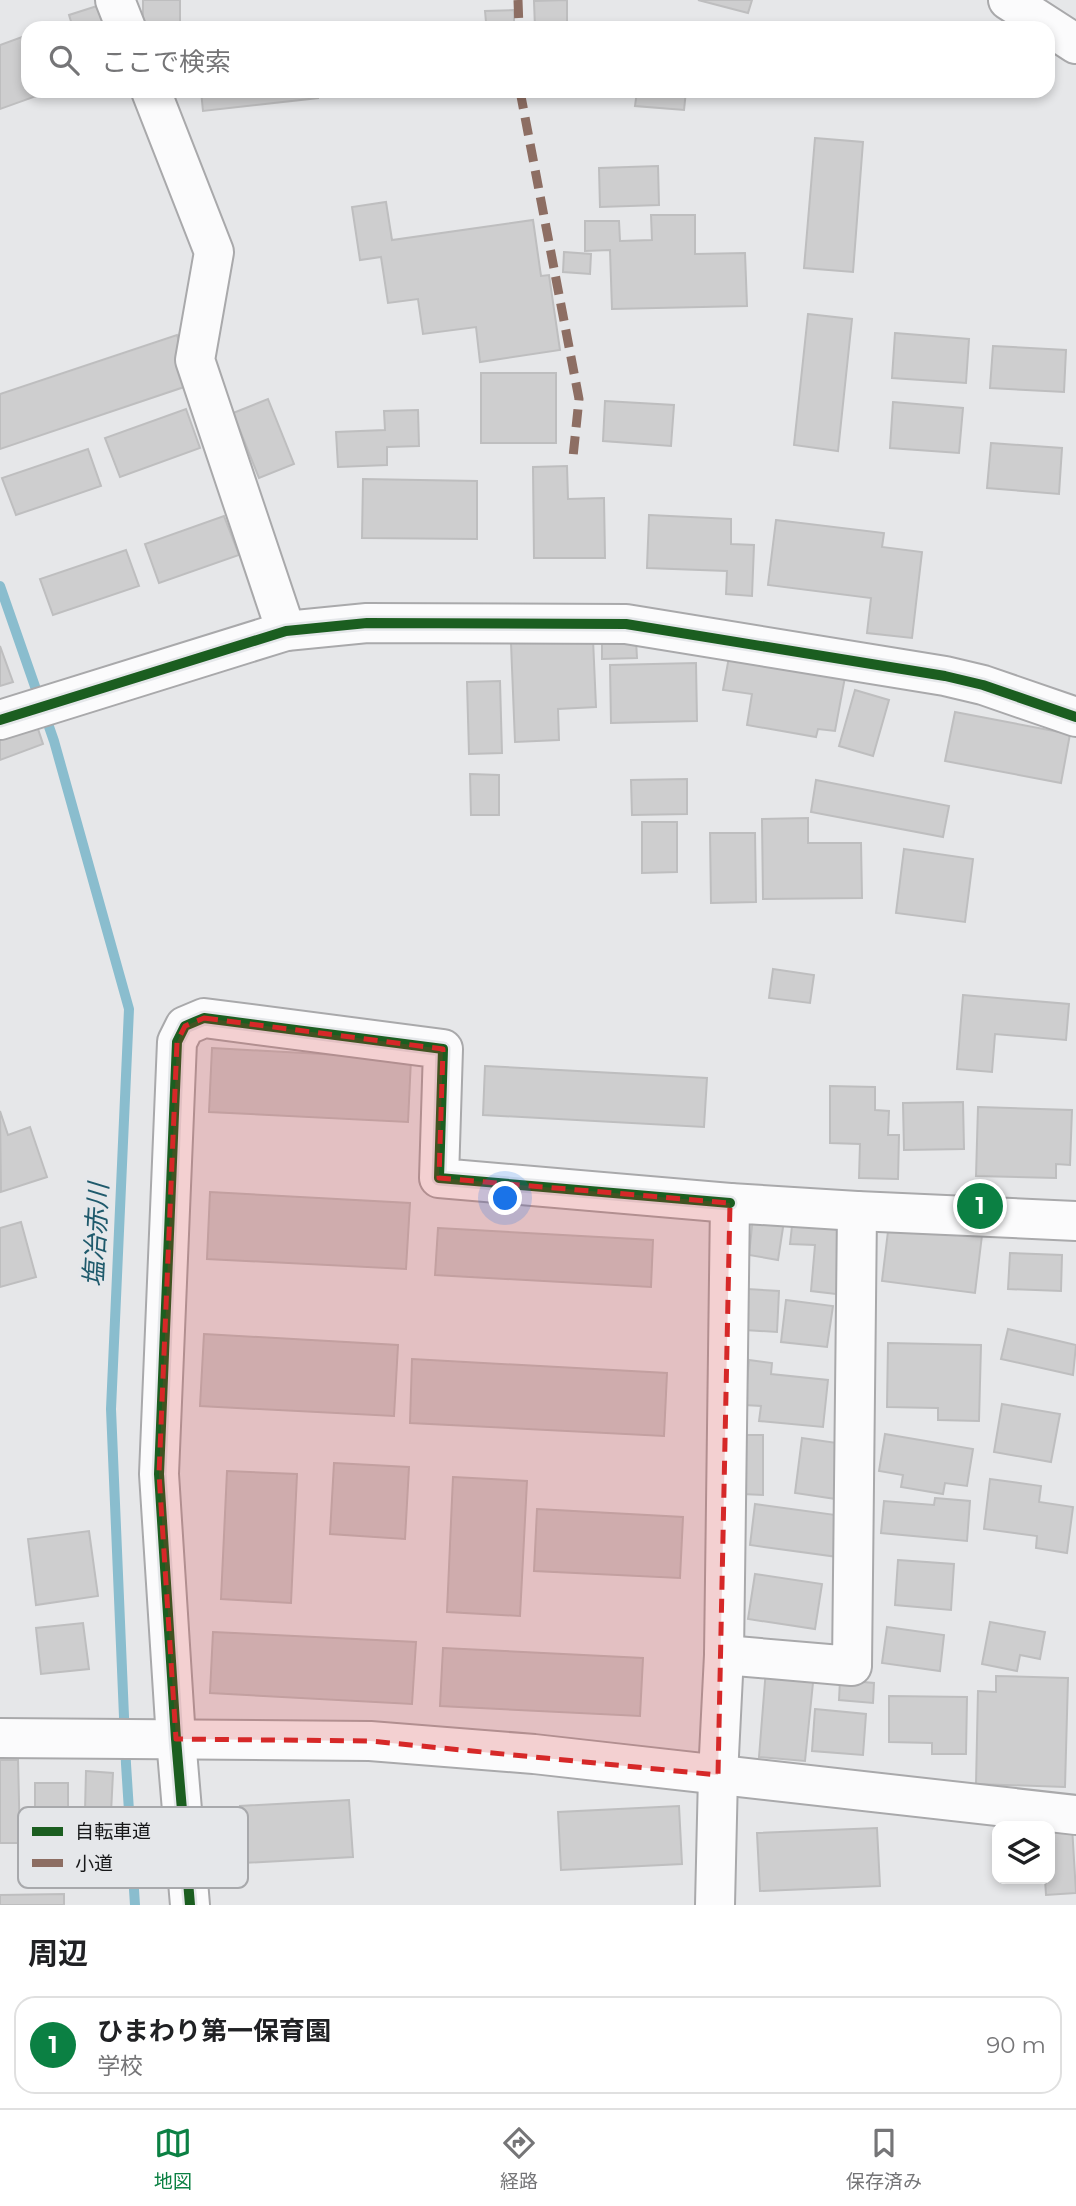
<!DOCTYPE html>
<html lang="ja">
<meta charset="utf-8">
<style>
:root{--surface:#fff;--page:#f6f6f6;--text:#202124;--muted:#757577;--line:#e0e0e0;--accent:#0b8043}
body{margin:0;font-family:Montserrat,"Noto Sans JP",sans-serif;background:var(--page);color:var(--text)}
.controls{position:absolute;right:21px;bottom:21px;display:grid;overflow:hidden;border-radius:14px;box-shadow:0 4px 10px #0003}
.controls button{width:63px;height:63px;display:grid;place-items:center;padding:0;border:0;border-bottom:2px solid var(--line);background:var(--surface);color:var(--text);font:35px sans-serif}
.you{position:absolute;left:506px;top:1199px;width:24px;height:24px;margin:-18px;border:5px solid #fff;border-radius:50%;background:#1a73e8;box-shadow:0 0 0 10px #1a73e833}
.badge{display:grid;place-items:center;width:46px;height:46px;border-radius:50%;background:var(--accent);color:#fff;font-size:23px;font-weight:700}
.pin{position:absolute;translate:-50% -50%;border:4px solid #fff;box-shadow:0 2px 7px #0006}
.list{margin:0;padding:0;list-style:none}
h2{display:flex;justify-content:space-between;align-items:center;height:91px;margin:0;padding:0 28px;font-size:30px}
h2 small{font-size:23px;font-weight:400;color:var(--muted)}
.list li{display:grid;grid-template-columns:46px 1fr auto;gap:21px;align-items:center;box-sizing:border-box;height:98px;margin:0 14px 14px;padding:0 14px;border:2px solid var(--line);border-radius:21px}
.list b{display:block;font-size:26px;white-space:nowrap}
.list p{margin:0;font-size:23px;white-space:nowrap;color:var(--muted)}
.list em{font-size:23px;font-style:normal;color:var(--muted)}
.icon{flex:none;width:38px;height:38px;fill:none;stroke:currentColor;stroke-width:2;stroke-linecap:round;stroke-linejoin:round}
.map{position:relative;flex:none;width:1076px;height:1905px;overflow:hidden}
.search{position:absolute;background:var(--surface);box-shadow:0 4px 10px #0003;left:21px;right:21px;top:21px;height:77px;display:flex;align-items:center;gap:18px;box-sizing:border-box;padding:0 24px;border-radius:21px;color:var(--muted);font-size:26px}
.sheet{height:203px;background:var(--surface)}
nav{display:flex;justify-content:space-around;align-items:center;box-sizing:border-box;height:98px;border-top:2px solid var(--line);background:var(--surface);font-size:19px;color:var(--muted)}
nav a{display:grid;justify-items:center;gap:4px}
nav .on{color:var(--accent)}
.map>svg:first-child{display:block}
</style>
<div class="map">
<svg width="1076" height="1905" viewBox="0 0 1076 1905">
<rect width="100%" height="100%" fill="#e6e7e9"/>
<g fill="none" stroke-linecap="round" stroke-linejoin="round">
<polyline stroke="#8abdce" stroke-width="10" points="0,586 54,741 129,1009 111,1409 126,1764 135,1905"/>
</g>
<g fill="#cececf" stroke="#bebebf" stroke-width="2">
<rect x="143" y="0" width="37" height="22"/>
<polygon points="567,0 567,28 535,28 534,1"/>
<polygon points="698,0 752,0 748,13"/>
<polygon points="100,5 107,28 73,28 69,15"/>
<polygon points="514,10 514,28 419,28 419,23 486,22 485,11"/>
<polygon points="22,37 28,54 28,91 41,91 42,94 0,109 0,45"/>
<polygon points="201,91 317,91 318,98 203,111"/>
<polygon points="637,91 686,91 684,110 635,106"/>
<polygon points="815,138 863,142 853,272 804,268"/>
<polygon points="658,166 659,205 600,207 599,168"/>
<polygon points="386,202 392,240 533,220 541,276 549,275 560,350 480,362 476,327 423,334 418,299 388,303 381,257 360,260 352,207"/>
<polygon points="651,215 695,215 695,254 745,253 747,306 612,309 610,250 585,251 585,221 619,221 620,241 652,240"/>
<polygon points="564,252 591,254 590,274 563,272"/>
<polygon points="808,314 852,319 838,451 794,445"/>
<polygon points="895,333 969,339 966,383 892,378"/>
<polygon points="177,335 193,384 0,449 0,394"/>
<polygon points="993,346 1066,350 1064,392 990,388"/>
<rect x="481" y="373" width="75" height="70"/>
<polygon points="268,399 294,464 259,478 233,413"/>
<polygon points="605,401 674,405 671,446 603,441"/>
<polygon points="893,402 963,408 959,453 890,448"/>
<polygon points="186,409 200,448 120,477 105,438"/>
<polygon points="418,410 419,446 387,447 387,465 338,467 336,432 385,430 384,411"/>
<polygon points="991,443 1062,448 1059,494 987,488"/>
<polygon points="88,449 101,486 16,515 2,478"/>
<polygon points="567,466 568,499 604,498 605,558 534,558 533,467"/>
<polygon points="363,479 477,481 477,539 362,538"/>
<polygon points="649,515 731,519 731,544 754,545 752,596 726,594 727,571 647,568"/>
<polygon points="224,516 239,555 159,583 145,544"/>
<polygon points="776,520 884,533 882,547 922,552 912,638 867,633 871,598 768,585"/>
<polygon points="126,550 139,586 53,615 40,579"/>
<polygon points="593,639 596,707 558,709 559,740 515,742 511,643"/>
<polygon points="636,640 637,658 602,659 602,642"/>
<polygon points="0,646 13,682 0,686"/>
<polygon points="729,657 845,677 835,731 818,729 816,737 747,725 752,694 723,690"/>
<polygon points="696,663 697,721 611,723 610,665"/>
<polygon points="500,681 502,753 469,754 467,682"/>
<polygon points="855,690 889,700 873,756 839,746"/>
<polygon points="955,712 1070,734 1061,783 945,761"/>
<polygon points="34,717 43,744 0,760 0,729"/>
<polygon points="470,774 499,775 499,815 471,815"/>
<polygon points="687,779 687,814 632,815 631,780"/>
<polygon points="816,780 949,806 943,837 811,812"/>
<polygon points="808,818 808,843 861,843 862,898 763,899 762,819"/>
<polygon points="642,822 677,822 677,872 642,873"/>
<polygon points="710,833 755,833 756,902 711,903"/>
<polygon points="904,849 973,859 965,922 896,913"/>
<polygon points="773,969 814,975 810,1003 769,998"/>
<polygon points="963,995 1069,1004 1066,1040 995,1034 992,1072 957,1069"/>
<polygon points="212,1048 411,1059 408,1122 209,1112"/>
<polygon points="485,1066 707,1078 704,1127 483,1115"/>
<polygon points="830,1086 875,1087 875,1110 889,1111 888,1135 899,1135 898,1179 859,1178 860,1144 830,1143"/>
<polygon points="963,1102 964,1149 904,1150 903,1103"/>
<polygon points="978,1107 1072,1110 1070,1165 1056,1164 1056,1178 976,1176"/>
<polygon points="0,1111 8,1135 30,1127 47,1177 1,1192"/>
<polygon points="210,1192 410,1203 406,1269 207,1259"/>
<polygon points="753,1217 784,1221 778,1260 749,1255"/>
<polygon points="793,1217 851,1223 844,1295 811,1291 815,1245 790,1244"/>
<polygon points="21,1222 36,1277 0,1287 0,1228"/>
<polygon points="889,1223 982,1235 975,1293 882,1281"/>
<polygon points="438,1228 653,1240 651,1287 435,1275"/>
<polygon points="1010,1253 1062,1255 1061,1291 1008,1289"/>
<polygon points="747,1289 779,1291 777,1332 745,1330"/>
<polygon points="786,1300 833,1306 827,1347 781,1342"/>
<polygon points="1008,1329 1076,1345 1073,1375 1001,1359"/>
<polygon points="204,1334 398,1345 394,1416 200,1406"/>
<polygon points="888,1343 981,1345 979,1421 938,1420 938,1408 887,1407"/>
<polygon points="412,1359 667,1373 664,1436 410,1423"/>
<polygon points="749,1360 772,1363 771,1374 828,1380 823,1427 759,1421 761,1406 745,1405"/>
<polygon points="1002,1404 1060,1414 1051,1462 994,1452"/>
<polygon points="885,1434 973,1449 967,1486 945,1483 943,1494 901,1487 903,1475 879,1471"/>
<polygon points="743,1435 763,1435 763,1495 742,1494"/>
<polygon points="802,1438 844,1444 836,1499 795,1493"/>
<polygon points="334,1463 409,1467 405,1539 330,1534"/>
<polygon points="227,1471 297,1474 291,1603 221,1599"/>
<polygon points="453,1477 527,1481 520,1616 447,1612"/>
<polygon points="990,1479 1041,1486 1039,1502 1073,1507 1067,1553 1036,1548 1037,1536 984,1529"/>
<polygon points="935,1498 970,1501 967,1541 881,1533 884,1501 934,1505"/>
<polygon points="755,1504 843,1516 838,1557 750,1545"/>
<polygon points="537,1509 683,1517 680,1578 534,1571"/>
<polygon points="89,1531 98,1596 36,1605 28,1539"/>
<polygon points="898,1560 954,1564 951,1610 895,1605"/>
<polygon points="755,1574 822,1584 815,1629 748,1619"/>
<polygon points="990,1622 1045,1632 1040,1659 1020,1655 1017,1671 982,1664"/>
<polygon points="83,1623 89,1669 41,1674 36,1628"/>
<polygon points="887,1627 944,1635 940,1671 882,1663"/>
<polygon points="213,1632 416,1642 412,1704 210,1693"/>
<polygon points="443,1648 643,1658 640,1716 440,1706"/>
<polygon points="766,1669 814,1673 805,1761 759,1757"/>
<polygon points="996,1676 1068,1678 1065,1787 976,1784 978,1691 996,1692"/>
<polygon points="840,1680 874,1683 873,1703 839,1700"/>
<polygon points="889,1696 967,1697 966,1754 932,1754 932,1743 889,1742"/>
<polygon points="815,1709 866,1714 863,1755 812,1751"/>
<polygon points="0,1760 18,1760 20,1843 0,1843"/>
<polygon points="86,1771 113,1773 111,1813 85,1811"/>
<rect x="35" y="1783" width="33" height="74"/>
<polygon points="349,1800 353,1857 243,1863 240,1806"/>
<polygon points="679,1806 682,1864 561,1870 558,1812"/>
<polygon points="1072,1826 1076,1893 1046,1895 1045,1879 1050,1879 1050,1828"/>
<polygon points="877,1828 880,1886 760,1891 757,1833"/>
<polygon points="64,1894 64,1905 0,1905 0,1895"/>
</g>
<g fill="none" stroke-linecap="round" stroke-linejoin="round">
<defs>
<g id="street">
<polyline points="115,0 126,28"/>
<polyline points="1008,0 1076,44"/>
<polyline points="151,91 214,252 195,360 286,631"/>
<polyline points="0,720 286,631 367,623 626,624 945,676 983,685 1076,717"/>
<polyline points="724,1655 852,1666 857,1211"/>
<polyline points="0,1738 370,1741 534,1754 1076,1815"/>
<polyline points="190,1905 176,1739 159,1474 177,1042 185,1026 204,1018 443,1049 439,1178 730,1203"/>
<polyline points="715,1905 718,1775 724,1655 730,1203 857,1211 1076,1221"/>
</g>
</defs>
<use href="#street" stroke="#a9a9ab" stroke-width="42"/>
<use href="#street" stroke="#fbfbfc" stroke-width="38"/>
<g stroke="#8d6e63" stroke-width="9" stroke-dasharray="18 9" stroke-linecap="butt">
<polyline points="518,0 519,28"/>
<polyline points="520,91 579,399 573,457"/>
</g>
<defs>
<g id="cycleway">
<polyline points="0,720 286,631 367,623 626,624 945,676 983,685 1076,717"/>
<polyline points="190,1905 176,1739 159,1474 177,1042 185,1026 204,1018 443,1049 439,1178 730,1203"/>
</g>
</defs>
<use href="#cycleway" stroke="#e5e7ea" stroke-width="15"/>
<use href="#cycleway" stroke="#1b5e20" stroke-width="10"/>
</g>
<path fill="#d62828" fill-opacity="0.2" stroke="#d62828" stroke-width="5" stroke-dasharray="14 9" stroke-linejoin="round" d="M204 1018 443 1049 439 1178 730 1203 718 1775 370 1741 176 1739 159 1474 177 1042 185 1026Z"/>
<g text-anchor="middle" stroke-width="7" stroke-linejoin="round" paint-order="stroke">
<g font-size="26" font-style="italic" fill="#1f5a6c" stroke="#e5e7ea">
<text transform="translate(96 1235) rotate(-87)" y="9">塩冶赤川</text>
</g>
</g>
<rect x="18" y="1807" width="230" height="81" rx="10" fill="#e5e7ea" stroke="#a8a9ac" stroke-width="2"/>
<rect x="32" y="1827" width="31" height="9" fill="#1b5e20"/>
<rect x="32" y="1859" width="31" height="8" fill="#8d6e63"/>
<g font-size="19" fill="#18191a">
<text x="75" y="1838">自転車道</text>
<text x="75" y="1870">小道</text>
</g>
</svg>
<div class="controls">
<button><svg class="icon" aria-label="layers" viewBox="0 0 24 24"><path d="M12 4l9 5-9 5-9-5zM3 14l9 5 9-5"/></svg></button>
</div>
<div class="you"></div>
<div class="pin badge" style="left:980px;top:1206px">1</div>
<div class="search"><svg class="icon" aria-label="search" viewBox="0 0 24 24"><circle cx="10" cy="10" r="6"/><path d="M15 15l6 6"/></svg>ここで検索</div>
</div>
<section class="sheet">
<h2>周辺<small></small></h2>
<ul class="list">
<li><span class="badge">1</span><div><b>ひまわり第一保育園</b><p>学校</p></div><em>90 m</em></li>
</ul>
</section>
<nav>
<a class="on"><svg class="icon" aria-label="map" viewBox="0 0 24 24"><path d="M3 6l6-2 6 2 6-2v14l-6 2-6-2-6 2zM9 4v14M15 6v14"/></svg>地図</a>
<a><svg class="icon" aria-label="directions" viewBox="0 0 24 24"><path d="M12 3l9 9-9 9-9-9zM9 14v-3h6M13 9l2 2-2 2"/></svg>経路</a>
<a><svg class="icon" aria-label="saved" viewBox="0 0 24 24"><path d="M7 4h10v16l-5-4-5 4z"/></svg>保存済み</a>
</nav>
